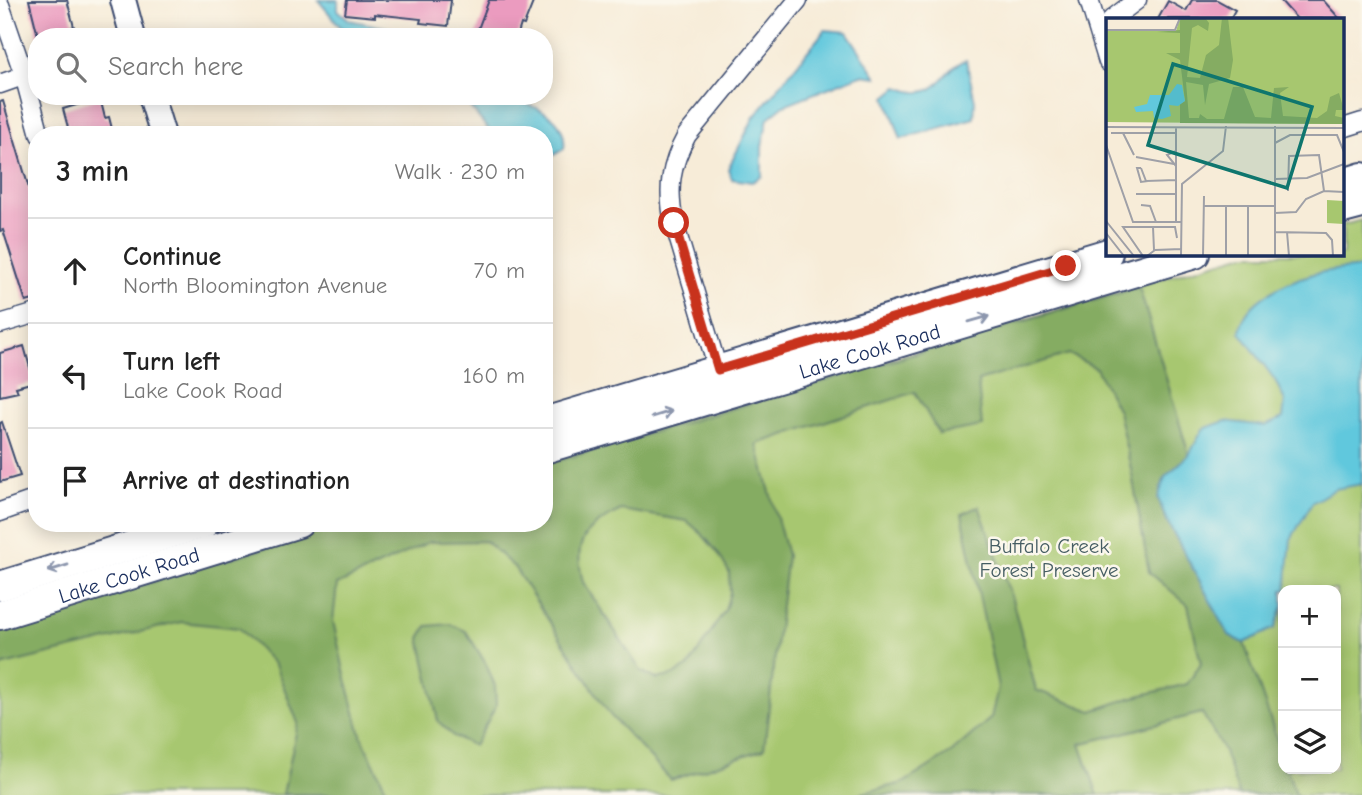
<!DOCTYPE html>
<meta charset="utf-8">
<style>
:root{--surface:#fff;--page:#f6f6f6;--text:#222;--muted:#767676;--line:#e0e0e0}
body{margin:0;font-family:"Comic Neue",sans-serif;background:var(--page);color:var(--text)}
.controls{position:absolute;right:21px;bottom:21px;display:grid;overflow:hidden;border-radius:14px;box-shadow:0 4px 18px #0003}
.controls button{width:63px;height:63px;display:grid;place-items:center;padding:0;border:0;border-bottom:2px solid var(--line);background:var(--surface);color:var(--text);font:35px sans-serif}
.stop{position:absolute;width:21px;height:21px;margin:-16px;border:5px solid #c8321e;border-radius:50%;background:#fff}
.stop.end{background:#c8321e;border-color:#fff;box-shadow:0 2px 7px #0008}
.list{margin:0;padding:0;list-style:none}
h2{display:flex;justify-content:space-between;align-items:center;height:91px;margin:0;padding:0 28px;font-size:30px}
h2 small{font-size:23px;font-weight:400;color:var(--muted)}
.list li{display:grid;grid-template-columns:46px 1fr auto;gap:21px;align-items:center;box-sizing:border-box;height:105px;padding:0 28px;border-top:2px solid var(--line)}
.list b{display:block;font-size:26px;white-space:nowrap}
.list p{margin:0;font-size:23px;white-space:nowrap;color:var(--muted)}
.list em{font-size:23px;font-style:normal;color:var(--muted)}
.icon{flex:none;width:38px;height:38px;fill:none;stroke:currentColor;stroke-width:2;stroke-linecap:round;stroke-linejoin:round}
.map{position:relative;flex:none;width:1362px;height:795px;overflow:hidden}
.search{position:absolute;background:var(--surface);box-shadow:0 4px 18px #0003;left:28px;top:28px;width:525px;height:77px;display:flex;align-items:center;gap:18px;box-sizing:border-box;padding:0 24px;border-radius:28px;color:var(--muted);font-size:26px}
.panel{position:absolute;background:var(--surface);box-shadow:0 4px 18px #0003;left:28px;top:126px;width:525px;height:406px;border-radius:28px}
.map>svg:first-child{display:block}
</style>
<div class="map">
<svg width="1362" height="795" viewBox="0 0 1362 795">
<rect width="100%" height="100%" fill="#fbf7ec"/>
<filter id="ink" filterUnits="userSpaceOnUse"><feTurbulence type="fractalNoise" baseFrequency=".0143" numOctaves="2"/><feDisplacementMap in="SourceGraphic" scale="14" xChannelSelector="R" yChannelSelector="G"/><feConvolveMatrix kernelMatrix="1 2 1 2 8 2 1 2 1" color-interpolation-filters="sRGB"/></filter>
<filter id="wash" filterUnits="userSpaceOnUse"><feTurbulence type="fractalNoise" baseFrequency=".00686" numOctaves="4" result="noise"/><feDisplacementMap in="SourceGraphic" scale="28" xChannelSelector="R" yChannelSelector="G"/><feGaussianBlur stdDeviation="1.57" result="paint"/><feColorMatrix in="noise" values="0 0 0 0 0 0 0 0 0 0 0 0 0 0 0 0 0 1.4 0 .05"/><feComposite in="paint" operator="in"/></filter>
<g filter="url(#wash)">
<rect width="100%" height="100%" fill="#f7ecd8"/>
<path fill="#a7c76f" stroke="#617b66" stroke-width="2" fill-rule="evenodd" d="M1362 220V795H0V624L334 523H544V461L1245 254H1343V225ZM1283 590H1336V769H1283Z"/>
<g fill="#85ac62" stroke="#506e60" stroke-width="2" fill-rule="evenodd">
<path d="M1139 287 1189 455 1165 477 1158 498 1166 519 1229 635 1244 643 1283 756V769H1287L1296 795H1239L1223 749 1202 713 1080 744 1098 795H854L903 783 952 752 991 718 998 687 962 514 979 506 1012 599 1036 690 1092 711 1130 698 1187 684 1201 664 1188 605 1149 572 1131 469 1118 411 1096 368 1069 354 978 381 982 426 939 434 915 392 757 444 787 555 764 749 671 780 610 715 514 567 485 541 429 542 337 585 333 621 345 675 362 738 389 795 283 794 298 723 275 665 239 628 181 622 0 666V628L347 523H544V465ZM621 510 687 521 702 534 718 553 729 572 730 593 725 610 689 666 671 676 656 679 641 671 583 582C572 540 585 529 621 510Z"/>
<polygon points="450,624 466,631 486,664 495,686 496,706 474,746 453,736 438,721 420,638 427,626"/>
</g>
<g fill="#61c8dd" stroke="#3e7c9e" stroke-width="2">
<polygon points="318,0 338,0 338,10 349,20 433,37 349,37"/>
<polygon points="825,30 847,32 877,77 861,75 784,105 768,118 762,146 762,176 752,182 732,179 728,169 754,117"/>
<path d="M966 60 975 101 974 118 901 139 886 97 898 87C904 89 913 93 920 92 940 92 948 65 966 60Z"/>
<path d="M461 96C495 96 570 101 564 149L552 156H544V135H493Z"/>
<path d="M1362 267V484L1335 489 1312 503 1291 539 1286 590H1283V606L1275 628 1244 643 1229 635 1166 519 1158 498 1165 477 1189 455 1203 429 1225 421 1265 426 1283 418 1285 401 1275 380 1240 332C1243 301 1285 282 1313 274 1328 270 1346 269 1362 267Z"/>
</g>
<g id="blocks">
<g fill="#eb9bbf">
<polygon points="29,0 67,0 74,27 38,36"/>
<polygon points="347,0 451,0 448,26 420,23 421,19 375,14 375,17 345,14"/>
<polygon points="489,0 534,0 524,25 521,24 517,37 475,37"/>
<polygon points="1192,0 1217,0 1235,10 1230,19 1158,19 1168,1 1186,11"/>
<polygon points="1280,0 1323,0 1340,19 1297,19"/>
<polygon points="100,98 105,118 109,117 113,133 107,135 70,135 63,109"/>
<polygon points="3,101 31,195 33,194 37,206 37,299 26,302 3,230 0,231 0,102"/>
<polygon points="24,346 34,382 16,387 18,392 0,396 0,353"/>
<polygon points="2,422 20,476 0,482 0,423"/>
</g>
</g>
</g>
<g filter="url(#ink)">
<use href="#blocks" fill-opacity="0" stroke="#3c4b70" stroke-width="2"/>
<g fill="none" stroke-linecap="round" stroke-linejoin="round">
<defs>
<g id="street">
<polyline points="1089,0 1108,62"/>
<polyline points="0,5 24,75 40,135"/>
<polyline points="1112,19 1137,0"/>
<polyline points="0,84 37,71"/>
<polyline points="1343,128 1362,122"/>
<polyline points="0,324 37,313"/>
<path d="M721 380 674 223C667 189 670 166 687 135L798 0"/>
<polyline points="0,512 37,499"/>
</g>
<g id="secondary">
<polyline points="123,0 133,37"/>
<polyline points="151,96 163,135"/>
</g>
<g id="primary">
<polyline points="1343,183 1362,177"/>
<polyline points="1343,209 1362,204"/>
<polyline points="544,422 1108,253"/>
<path id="s1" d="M544 449 1195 254"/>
<polyline points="0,586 205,523"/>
<path id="s2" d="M0 615 299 523"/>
</g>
</defs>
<use href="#street" stroke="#3c4b70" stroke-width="21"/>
<use href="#secondary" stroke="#3c4b70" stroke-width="28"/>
<use href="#primary" stroke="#3c4b70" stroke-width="32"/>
<use href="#street" stroke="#fff" stroke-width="18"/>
<use href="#secondary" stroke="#fff" stroke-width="24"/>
<use href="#primary" stroke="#fff" stroke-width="28"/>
</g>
<defs><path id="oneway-shaft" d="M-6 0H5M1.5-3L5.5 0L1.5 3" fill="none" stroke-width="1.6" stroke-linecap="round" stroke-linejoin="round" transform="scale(1.75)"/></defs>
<g stroke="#8d97ae">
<use href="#oneway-shaft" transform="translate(979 319) rotate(-16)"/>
<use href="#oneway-shaft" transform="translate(662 414) rotate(-17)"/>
<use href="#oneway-shaft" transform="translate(58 568) rotate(163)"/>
</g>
</g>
<g fill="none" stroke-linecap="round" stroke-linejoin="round" filter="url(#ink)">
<polyline stroke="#c8321e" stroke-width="9" points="674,223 718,370 1066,266"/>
</g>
<g text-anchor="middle" stroke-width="5" stroke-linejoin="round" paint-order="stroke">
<g font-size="21" fill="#1b2f5e" stroke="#fbf7ec">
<text dy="7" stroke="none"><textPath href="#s1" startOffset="340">Lake Cook Road</textPath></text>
<text dy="7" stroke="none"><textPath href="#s2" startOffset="135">Lake Cook Road</textPath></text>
</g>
<g font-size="21" fill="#455d63" stroke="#fbf7ec">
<text x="1049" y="553">Buffalo Creek<tspan x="1049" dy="24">Forest Preserve</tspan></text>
</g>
</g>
<g transform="translate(1106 18)">
<rect width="238" height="238" fill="#f7ecd8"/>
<path d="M74 0H238V106L0 104V13H70ZM221 182 238 183V206L221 205Z" fill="#a7c76f"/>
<path d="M74 0 100 1 103 5 102 13 92 7 86 10 81 59 94 60 100 37 113 27 116 0H122L127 42 124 60 103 66 99 87 97 67 80 64 83 100H93L94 96 101 101H118L127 69H137L149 99 165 100 168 70 183 69 174 75 177 98 211 100 221 93 224 79 233 75 238 92H230L229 98 238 100V106L74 105V86L79 83 74 42 60 35H74V15L51 14 74 12Z" fill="#85ac62"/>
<path d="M71 66 76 67 79 83 72 88 63 87 65 98 56 101 48 100 47 93 30 94 28 89 41 86 44 77H63Z" fill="#61c8dd"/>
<path fill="none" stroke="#9fa0a7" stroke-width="2" d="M0 12H69L74 0M0 109 238 110M5 115H70M17 115 28 137M169 125 184 117H231L238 134M0 127 27 204H75M30 139 68 146M70 148 61 137 70 133M35 150 40 163 70 162M35 150H31L35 164 42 163M169 161 201 160 238 146M182 173 183 138 213 137 218 173M30 176H70M35 187 44 188 50 204M98 188H168M120 188V238M169 195 190 194 200 181 218 173 238 174M0 203 28 238M70 204V109M47 209 48 232M169 214 220 215 226 222 227 238M181 214 183 238M0 215 18 238M37 238 17 209H69L71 220M41 238 49 232 75 231M75 238 76 166 117 133 120 108M97 238 98 178M142 238V188M169 238V108"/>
<path fill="#0f766e" fill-opacity="0.15" stroke="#0f766e" stroke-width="3.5" d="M67 46 206 89 181 170 42 127Z"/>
<rect width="238" height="238" fill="none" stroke="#1b2f5e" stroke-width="3.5"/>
</g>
</svg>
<div class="controls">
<button>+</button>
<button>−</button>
<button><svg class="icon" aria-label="layers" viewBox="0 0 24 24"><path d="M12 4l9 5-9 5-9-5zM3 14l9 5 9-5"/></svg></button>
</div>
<div class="stop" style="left:674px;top:223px"></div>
<div class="stop end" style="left:1066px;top:266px"></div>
<div class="search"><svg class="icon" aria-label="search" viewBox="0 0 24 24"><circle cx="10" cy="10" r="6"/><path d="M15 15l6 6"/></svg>Search here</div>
<section class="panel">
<h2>3 min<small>Walk · 230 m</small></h2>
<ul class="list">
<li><svg class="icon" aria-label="ahead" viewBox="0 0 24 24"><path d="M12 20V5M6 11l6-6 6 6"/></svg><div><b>Continue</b><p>North Bloomington Avenue</p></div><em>70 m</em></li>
<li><svg class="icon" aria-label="left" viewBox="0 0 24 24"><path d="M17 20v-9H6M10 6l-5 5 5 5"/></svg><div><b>Turn left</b><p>Lake Cook Road</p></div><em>160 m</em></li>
<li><svg class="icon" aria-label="arrive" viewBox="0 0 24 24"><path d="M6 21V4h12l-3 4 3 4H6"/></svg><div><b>Arrive at destination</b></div></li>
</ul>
</section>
</div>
